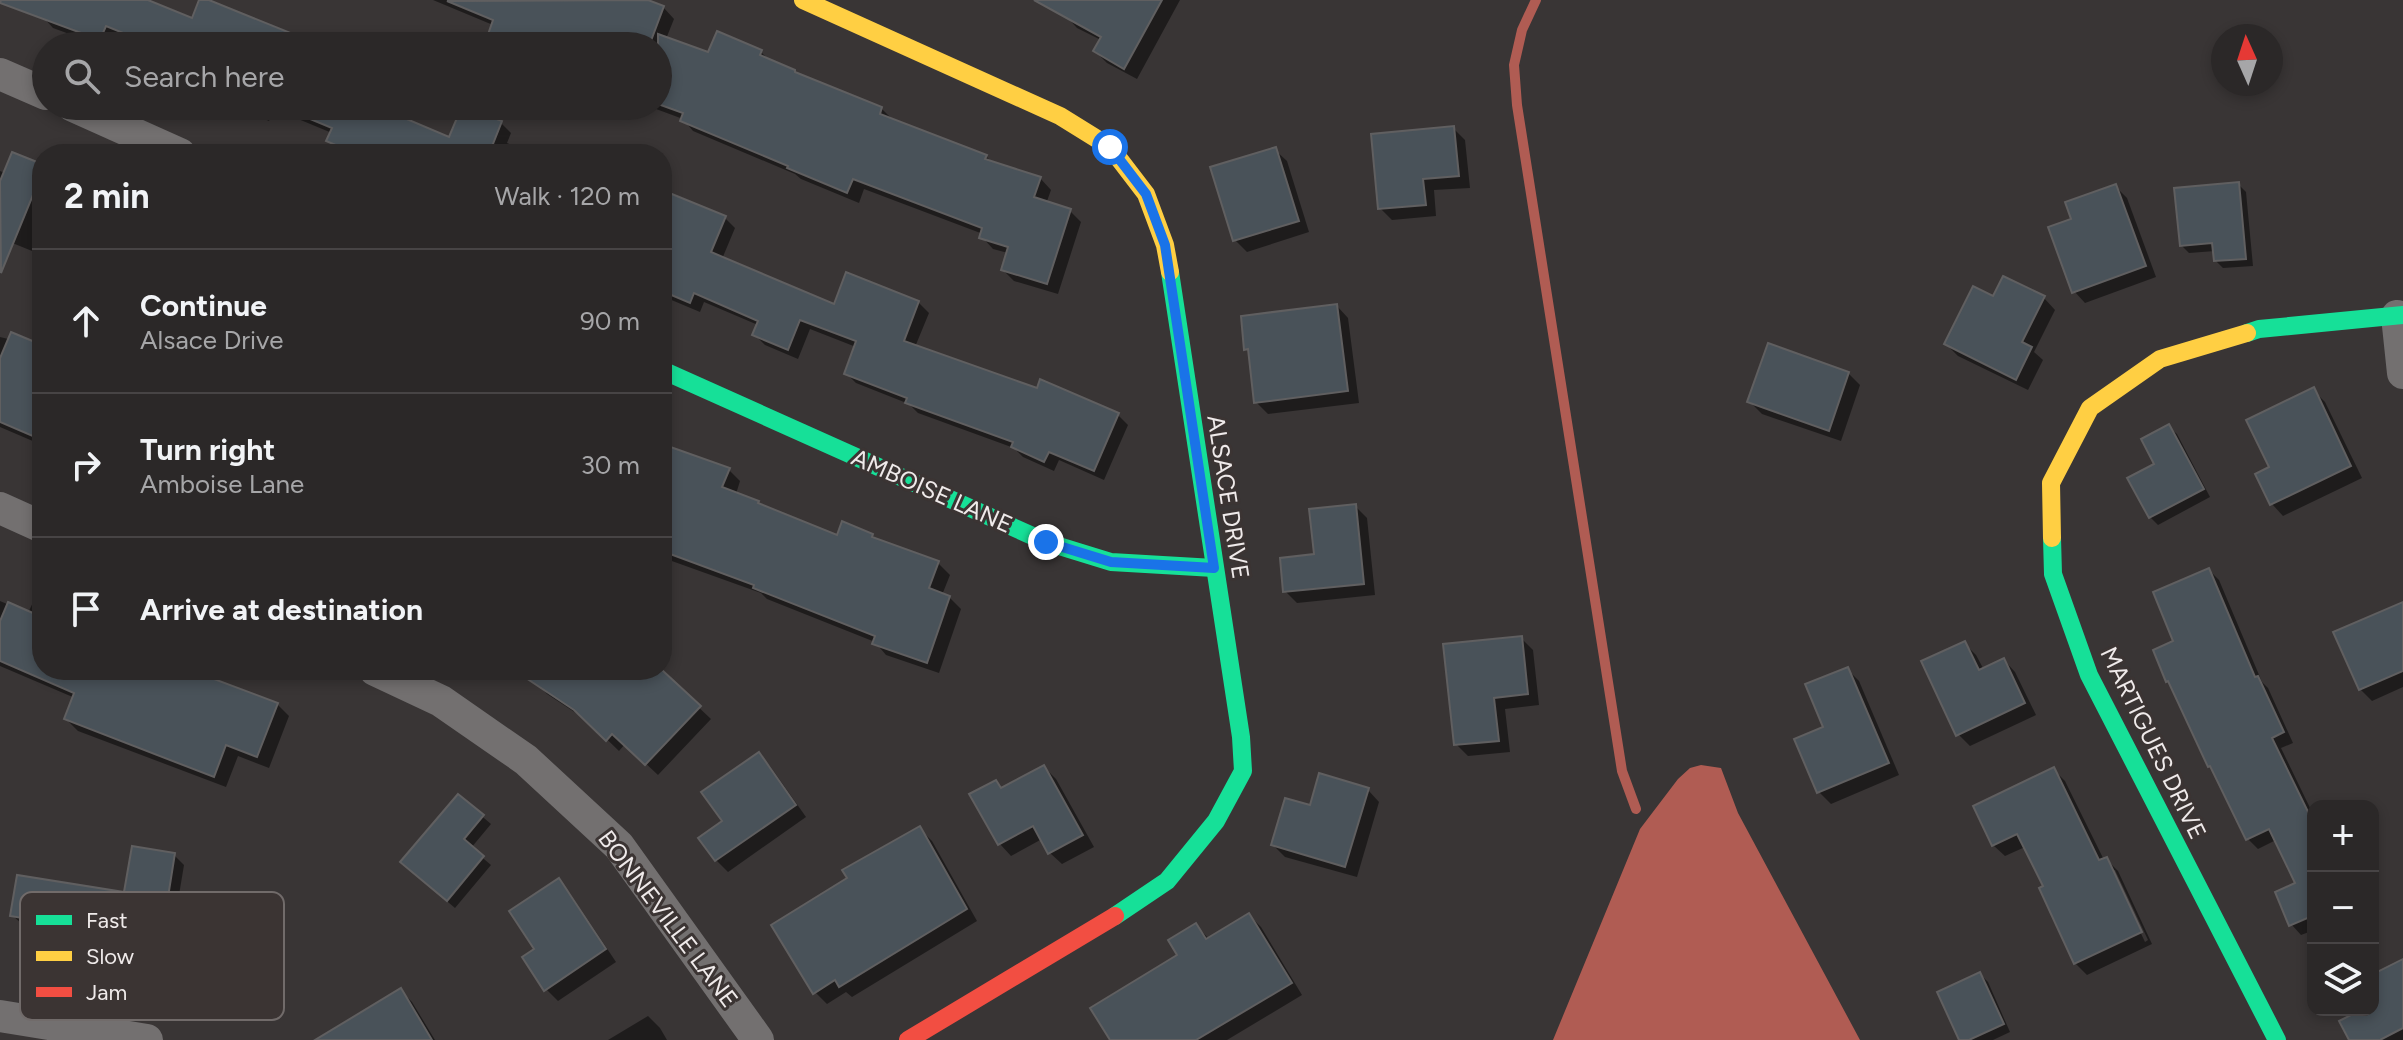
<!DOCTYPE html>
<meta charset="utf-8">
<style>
:root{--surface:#2b2828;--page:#333030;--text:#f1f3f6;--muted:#a6a6a8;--line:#474445}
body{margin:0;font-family:Figtree,sans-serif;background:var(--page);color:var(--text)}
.controls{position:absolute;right:24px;bottom:24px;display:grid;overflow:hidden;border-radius:16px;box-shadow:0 4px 12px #0003}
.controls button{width:72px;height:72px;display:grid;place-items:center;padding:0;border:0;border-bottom:2px solid var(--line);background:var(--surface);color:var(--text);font:40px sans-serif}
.compass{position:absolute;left:2211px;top:24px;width:72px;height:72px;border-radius:50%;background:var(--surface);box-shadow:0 4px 12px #0003;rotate:357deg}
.stop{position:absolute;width:24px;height:24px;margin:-18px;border:6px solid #1a73e8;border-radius:50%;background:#fff}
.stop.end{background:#1a73e8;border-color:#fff;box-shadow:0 2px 8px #0008}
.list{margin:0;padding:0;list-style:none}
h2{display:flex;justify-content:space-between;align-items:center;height:104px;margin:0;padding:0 32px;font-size:34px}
h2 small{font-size:26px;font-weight:400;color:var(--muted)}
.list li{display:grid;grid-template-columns:52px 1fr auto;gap:24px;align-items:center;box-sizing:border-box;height:144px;padding:0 32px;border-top:2px solid var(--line)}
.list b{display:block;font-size:30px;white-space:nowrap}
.list p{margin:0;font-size:26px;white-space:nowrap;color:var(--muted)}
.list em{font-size:26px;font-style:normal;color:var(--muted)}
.icon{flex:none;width:44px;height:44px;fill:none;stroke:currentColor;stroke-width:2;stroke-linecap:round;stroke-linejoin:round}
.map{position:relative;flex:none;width:2403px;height:1040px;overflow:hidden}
.search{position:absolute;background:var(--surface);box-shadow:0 4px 12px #0003;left:32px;top:32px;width:640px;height:88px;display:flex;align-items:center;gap:20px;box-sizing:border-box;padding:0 28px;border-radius:44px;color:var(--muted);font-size:30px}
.panel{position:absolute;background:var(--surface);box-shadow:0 4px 12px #0003;left:32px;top:144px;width:640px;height:536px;border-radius:32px}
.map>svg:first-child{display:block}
</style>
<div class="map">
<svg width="2403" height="1040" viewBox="0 0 2403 1040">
<rect width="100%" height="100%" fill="#393535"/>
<polygon fill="#b05c53" points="1701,765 1721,768 1738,813 1860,1040 1553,1040 1640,829 1678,779 1690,768"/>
<g fill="#0007" fill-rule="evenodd">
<polygon points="49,0 143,0 193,20 201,0 204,0 319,46 143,46 116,35 112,46 102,46 53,28 43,17"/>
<polygon points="433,0 613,0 618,2 619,0 642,0 663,7 674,19 666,39 710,55 761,52 771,62 798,75 881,108 893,120 986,156 993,164 1040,178 1051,190 1046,204 1070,211 1081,222 1058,294 1014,281 1003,270 1008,253 993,249 982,237 983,234 864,189 859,203 801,179 795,174 693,131 683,119 648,106 658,106 658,46 491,46 493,25"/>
<polygon points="1074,0 1180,0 1137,79 1107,63 1095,51 1101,40 1077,28 1066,16"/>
<polygon points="235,106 389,106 399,116 450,139 501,123 511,133 507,143 520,148 526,154 346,154 339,151 329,141 332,133 274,109 269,121"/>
<polygon points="1453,128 1465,140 1470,188 1434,190 1436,216 1392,220 1380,208"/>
<polygon points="1275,150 1287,161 1309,232 1247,252 1235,240"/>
<polygon points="42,166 42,255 0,238 0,171 5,173"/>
<polygon points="2238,184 2246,192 2253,266 2223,268 2216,261 2215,251 2189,253 2181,245"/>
<polygon points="2116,187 2127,198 2156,277 2085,303 2074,291 2074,220"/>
<polygon points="662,192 725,218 735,228 722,259 835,306 918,302 929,313 915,347 1038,390 1118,415 1128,425 1104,480 1059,460 1054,471 1023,457 1014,448 918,413 909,404 856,383 846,373 856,347 810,329 798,359 765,345 754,334 758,325 704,302 700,312 662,296"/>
<polygon points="1994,298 2044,298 2055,310 2034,352 2043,360 2028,390 1958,356 1946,344"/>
<polygon points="1337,306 1348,318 1359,403 1268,414 1256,402 1251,353 1246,349"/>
<polygon points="0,337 42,347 42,445 0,427"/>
<polygon points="1848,373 1860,385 1841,441 1762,414 1750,402"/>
<polygon points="2313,390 2325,402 2362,478 2283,516 2272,504 2272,468"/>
<polygon points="2169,427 2177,434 2210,497 2158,525 2150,517 2157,465"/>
<polygon points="662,446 729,470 740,481 736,494 758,503 762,507 838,538 872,535 878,542 938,563 950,575 942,595 949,597 961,609 939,673 886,655 875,642 767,599 761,593 669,560 662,552"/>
<polygon points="1355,506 1367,518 1375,595 1297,603 1285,591"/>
<polygon points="2209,570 2219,580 2262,682 2268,688 2293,743 2281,748 2313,814 2313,942 2309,932 2301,935 2291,924 2298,884 2276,840 2258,849 2248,839 2172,686 2168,681 2176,642"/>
<polygon points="35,598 42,602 42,670 192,670 277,704 289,716 269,768 238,756 226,787 78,731 66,719 75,698 0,666 0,601 28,613"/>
<polygon points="2403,604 2403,687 2372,701 2360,689"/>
<polygon points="1521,638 1533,650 1539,705 1505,709 1510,752 1468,756 1456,744"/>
<polygon points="1964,643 1976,655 1984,670 2004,660 2015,672 2036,715 1970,746 1958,734"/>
<polygon points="1847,669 1859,681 1899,775 1831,804 1819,792 1826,728"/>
<polygon points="538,670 659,670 711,719 658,775 625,744 619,751 588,721 547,694 536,682"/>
<polygon points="758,755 770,766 806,817 728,872 716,860 725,822"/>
<polygon points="1044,767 1056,779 1094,847 1062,864 1050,853 1042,839 1011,856 1000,844 996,782 1003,790"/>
<path d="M2053 769 2065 781 2104 860 2106 859 2118 871 2152 944 2087 975 2075 963 2046 887 2025 847 2005 856 1993 845ZM2111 870H2115L2148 940 2145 942Z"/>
<polygon points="1368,790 1379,802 1357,877 1285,857 1273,845"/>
<polygon points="458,796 491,824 471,848 491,865 455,908 410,870"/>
<polygon points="920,829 932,841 977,921 852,997 846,992 827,1004 815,992 850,879"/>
<polygon points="174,855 184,865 175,919 204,924 214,934 208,973 164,966 162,981 66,966 56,955 59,931 23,925 12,915 126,894"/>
<polygon points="559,881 570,893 616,962 558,1001 546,989 536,949"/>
<polygon points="1249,915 1261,927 1302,995 1227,1040 1112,1040 1180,956 1196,925 1209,939"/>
<polygon points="2403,961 2403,1040 2351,1040 2373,1010 2373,968 2376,975"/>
<polygon points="1980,974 1988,982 2010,1032 1993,1040 1962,1040"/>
<polygon points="401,991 412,1002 435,1040 352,1040"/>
<polygon points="648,1016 660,1028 667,1040 608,1040"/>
</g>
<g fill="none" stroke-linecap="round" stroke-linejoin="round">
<polyline stroke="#b05c53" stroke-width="10" points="1536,0 1522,30 1514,65 1517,105 1622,771 1636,809"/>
</g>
<g fill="#495259" stroke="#605f60" stroke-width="2">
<polygon points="1,0 148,0 192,18 199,0 209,0 320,45 155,46 106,26 100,40 0,3"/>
<polygon points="648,0 664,6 649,46 484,46 493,20 447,1"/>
<polygon points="1034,0 1162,0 1124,69 1093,51 1101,37"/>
<polygon points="717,31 762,50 760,55 795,70 795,72 882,107 880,114 987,155 985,159 1041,177 1034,197 1071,209 1047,284 1001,270 1008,247 979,238 982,228 853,179 847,193 787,168 788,166 680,121 683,113 658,104 658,34 708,52"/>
<polygon points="279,106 376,106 449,137 462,106 502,121 489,154 357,154 326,141 332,128"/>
<polygon points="1454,126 1459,176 1423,179 1426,205 1378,209 1371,134"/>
<polygon points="1276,147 1299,221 1233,241 1210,167"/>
<polygon points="12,152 42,164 42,173 1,273 0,181"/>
<polygon points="2239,182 2246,259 2214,261 2212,243 2180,246 2174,188"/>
<polygon points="2116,184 2146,266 2072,293 2048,227 2071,219 2065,202"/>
<polygon points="662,190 726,216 711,252 834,304 846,272 919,301 904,341 1037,388 1040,379 1119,413 1094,471 1049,452 1044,462 1011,447 1013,442 905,403 907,398 844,374 856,341 800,320 788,350 752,335 758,321 694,293 690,303 662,291"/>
<polygon points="2003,276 2045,296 2022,342 2032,347 2016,380 1944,344 1973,286 1993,296"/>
<polygon points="1337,304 1348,391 1254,403 1248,349 1244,350 1241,316"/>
<polygon points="11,332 42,345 42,440 0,422 0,358"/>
<polygon points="1768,343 1849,372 1829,431 1747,402"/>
<polygon points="2314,387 2351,466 2270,505 2255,474 2269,467 2246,420"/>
<polygon points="2169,424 2204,489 2149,518 2127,478 2154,464 2141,439"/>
<polygon points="662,444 730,468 722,487 759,501 758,503 837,535 842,521 873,534 872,537 939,561 929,588 950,596 927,663 872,644 875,636 753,588 754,585 662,551"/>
<polygon points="1356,504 1364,584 1283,592 1280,558 1314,554 1309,509"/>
<polygon points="2209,568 2255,677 2258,676 2284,732 2272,738 2313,822 2313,918 2312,916 2289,926 2275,892 2295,883 2269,829 2246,840 2210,766 2208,767 2168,681 2166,682 2153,650 2173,641 2153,592"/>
<polygon points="8,602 42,617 42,670 190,670 278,703 257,757 226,745 214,777 64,719 74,693 0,661 0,621"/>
<polygon points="2403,602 2403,671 2359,690 2333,632"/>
<polygon points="1522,636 1528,694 1494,698 1499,741 1454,745 1443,644"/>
<polygon points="1965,641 1979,670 2004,658 2025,703 1956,736 1921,661"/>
<polygon points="1848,667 1889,763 1817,793 1794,739 1823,727 1805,684"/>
<polygon points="514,670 662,670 701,706 645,765 612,734 606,741 574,710"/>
<polygon points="759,752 796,805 715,861 698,838 722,821 701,792"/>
<polygon points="1044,765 1083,835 1048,854 1033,826 998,845 969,794 996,780 1001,788"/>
<polygon points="2054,767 2099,860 2107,857 2142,932 2074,964 2039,888 2043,886 2017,834 1992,846 1973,806"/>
<polygon points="1319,773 1369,788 1345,867 1271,845 1285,798 1310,805"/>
<polygon points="458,794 484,815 464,839 484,856 447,901 400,862"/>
<polygon points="920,826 967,909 839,987 835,980 813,994 771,925 847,878 842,870"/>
<polygon points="132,846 175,853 165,916 205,922 199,963 154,957 152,972 53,956 59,924 10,916 17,875 124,892"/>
<polygon points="559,878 606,949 544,991 522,957 534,949 509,911"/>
<polygon points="1249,913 1292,983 1196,1040 1110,1040 1090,1008 1177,955 1168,940 1196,923 1206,939"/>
<polygon points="2403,959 2403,1028 2380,1040 2349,1040 2339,1021 2361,1010 2373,1010 2373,974"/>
<polygon points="1980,972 2004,1024 1969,1040 1959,1040 1937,992"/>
<polygon points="401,988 432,1040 315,1040"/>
</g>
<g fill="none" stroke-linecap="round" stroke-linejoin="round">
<g stroke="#737070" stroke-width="32">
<polyline points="0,74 46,94"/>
<polyline points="73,106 180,154"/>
<polyline points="2397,316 2403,373"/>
<polyline points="0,508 42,527"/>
<polyline points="375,670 441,701 526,760 619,846 758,1040"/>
<polyline points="0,1016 147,1040"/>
</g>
<g stroke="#16e098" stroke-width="18">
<polyline points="2247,333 2259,329 2403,315"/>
<polyline points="662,370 1046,542 1111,562 1214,568"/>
<polyline points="2052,538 2053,574 2089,675 2277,1040"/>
<polyline points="1115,916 1167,881 1216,821 1243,771 1241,737 1170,272"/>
</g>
<g stroke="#ffcf43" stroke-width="18">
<polyline points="803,0 1060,116 1110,147 1146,194 1165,245 1170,272"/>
<polyline points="2052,538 2051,483 2090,408 2160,359 2247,333"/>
</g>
<polyline stroke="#f24e42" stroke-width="18" points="908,1040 1115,916"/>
</g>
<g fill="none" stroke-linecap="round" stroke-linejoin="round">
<polyline stroke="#1a73e8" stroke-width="10" points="1046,542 1111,562 1214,568 1165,245 1146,194 1110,147"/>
</g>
<g text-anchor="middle" stroke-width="6" stroke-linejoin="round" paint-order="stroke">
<g font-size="24" fill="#efeaea" stroke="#3b3433">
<text transform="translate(932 491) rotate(24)" y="8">AMBOISE LANE</text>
<text transform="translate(1228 497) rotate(81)" y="8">ALSACE DRIVE</text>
<text transform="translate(2153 743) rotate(64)" y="8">MARTIGUES DRIVE</text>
<text transform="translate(668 919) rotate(53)" y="8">BONNEVILLE LANE</text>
</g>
</g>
<rect x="20" y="892" width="264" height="128" rx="12" fill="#3b3433" stroke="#716b6a" stroke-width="2"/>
<rect x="36" y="915" width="36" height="10" fill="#16e098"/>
<rect x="36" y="951" width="36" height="10" fill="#ffcf43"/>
<rect x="36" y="987" width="36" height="10" fill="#f24e42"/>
<g font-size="22" fill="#efeaea">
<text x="86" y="928">Fast</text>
<text x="86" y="964">Slow</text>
<text x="86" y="1000">Jam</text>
</g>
</svg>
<div class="controls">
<button>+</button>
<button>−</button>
<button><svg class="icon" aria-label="layers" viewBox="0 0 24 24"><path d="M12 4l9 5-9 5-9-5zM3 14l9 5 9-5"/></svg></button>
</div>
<svg class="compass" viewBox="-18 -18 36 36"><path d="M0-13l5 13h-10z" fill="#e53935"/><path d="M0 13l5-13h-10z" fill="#a6a6a8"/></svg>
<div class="stop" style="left:1110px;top:147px"></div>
<div class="stop end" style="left:1046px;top:542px"></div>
<div class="search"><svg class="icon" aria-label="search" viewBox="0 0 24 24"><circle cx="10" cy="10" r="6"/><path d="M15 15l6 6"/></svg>Search here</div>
<section class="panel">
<h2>2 min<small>Walk · 120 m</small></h2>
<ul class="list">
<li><svg class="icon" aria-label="ahead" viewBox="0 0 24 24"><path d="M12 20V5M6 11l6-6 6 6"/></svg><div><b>Continue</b><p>Alsace Drive</p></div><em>90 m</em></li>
<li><svg class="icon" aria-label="right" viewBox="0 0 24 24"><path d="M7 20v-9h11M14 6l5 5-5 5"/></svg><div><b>Turn right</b><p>Amboise Lane</p></div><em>30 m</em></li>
<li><svg class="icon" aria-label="arrive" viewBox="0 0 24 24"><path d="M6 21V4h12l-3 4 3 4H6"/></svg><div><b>Arrive at destination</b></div></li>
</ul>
</section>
</div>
